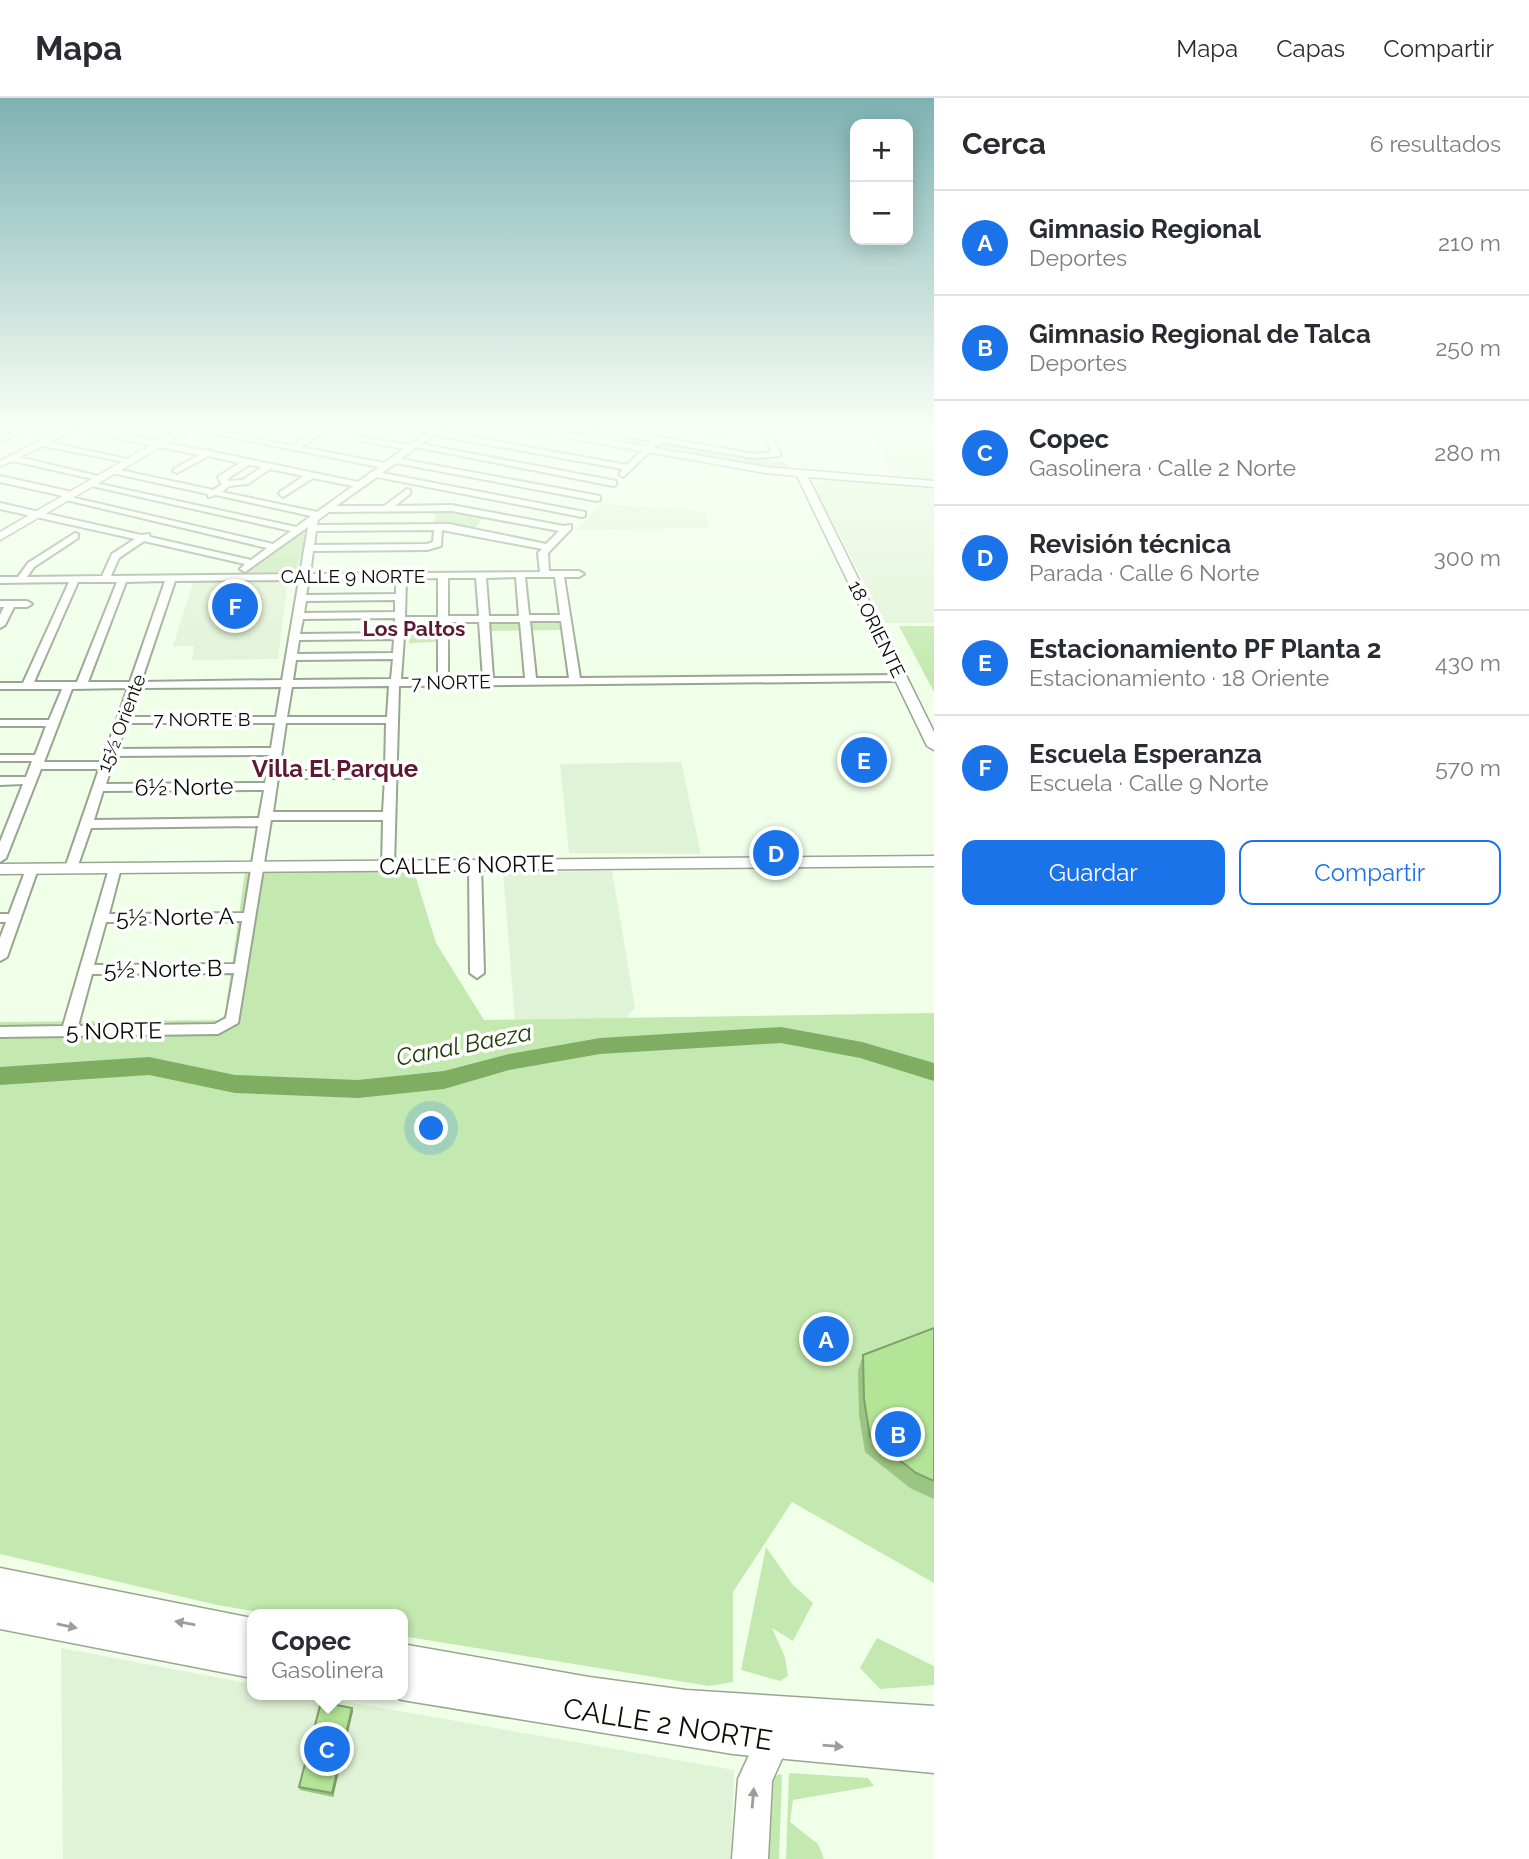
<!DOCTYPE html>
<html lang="es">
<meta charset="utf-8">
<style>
:root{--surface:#fff;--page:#f2f2f3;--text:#2b2b33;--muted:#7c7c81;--line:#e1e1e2;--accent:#1a73e8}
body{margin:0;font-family:Raleway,sans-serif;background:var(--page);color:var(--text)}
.controls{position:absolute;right:21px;top:21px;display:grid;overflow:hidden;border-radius:14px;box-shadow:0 4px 18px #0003}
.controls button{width:63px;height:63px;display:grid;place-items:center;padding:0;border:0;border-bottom:2px solid var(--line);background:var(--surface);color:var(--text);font:35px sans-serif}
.you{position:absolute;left:432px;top:1031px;width:24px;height:24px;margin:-18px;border:5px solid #fff;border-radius:50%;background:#1a73e8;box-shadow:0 0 0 10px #1a73e833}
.badge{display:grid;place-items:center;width:46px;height:46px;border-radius:50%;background:var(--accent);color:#fff;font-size:23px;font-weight:700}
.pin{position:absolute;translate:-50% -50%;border:4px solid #fff;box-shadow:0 2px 7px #0006}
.popup{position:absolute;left:247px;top:1511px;width:161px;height:91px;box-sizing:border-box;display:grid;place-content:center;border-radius:14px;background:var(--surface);filter:drop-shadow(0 2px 5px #0005);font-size:23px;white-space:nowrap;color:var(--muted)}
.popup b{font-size:26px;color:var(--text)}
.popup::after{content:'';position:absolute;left:50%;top:100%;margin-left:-14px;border:14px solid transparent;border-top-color:var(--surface)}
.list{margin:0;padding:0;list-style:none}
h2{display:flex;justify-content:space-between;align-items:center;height:91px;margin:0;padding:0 28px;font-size:30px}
h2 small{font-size:23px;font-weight:400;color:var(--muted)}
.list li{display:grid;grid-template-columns:46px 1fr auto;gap:21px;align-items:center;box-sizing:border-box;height:105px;padding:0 28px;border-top:2px solid var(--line)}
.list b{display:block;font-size:26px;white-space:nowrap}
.list p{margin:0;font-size:23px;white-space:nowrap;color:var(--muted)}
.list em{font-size:23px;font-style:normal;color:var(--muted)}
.actions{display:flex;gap:14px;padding:21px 28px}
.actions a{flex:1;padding:16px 0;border:2px solid var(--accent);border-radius:14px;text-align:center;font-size:24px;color:var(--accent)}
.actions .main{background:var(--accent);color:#fff}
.map{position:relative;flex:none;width:934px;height:1761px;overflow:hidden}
header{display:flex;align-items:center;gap:42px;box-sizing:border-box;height:98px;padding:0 35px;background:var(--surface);border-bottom:2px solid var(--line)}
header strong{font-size:33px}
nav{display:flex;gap:38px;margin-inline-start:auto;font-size:24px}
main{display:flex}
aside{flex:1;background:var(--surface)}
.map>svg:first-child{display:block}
</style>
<header>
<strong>Mapa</strong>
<nav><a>Mapa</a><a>Capas</a><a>Compartir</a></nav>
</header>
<main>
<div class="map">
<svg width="934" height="1761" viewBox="0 0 934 1761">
<rect width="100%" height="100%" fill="#f0ffe8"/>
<g fill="#e1f3d6">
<polygon points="872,336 934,339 934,382 895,380"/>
<polygon points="834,382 934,390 934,525 886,525 814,389 821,384"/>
<polygon points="601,406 705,414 710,430 576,432"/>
<polygon points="288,482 278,561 192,562 194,548 173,548 193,484"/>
<polygon points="681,664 701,756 569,755 560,666"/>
<polygon points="612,773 635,910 625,921 515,922 503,774"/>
<polygon points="61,1550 252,1586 252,1597 308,1597 734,1672 731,1761 63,1761"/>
</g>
<g fill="#c4e9b0">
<polygon points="517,329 579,329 788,365 791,373"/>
<polygon points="436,413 484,419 475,430 434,426"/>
<polygon points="299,435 307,436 296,474 244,474"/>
<polygon points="559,523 561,532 491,533 484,524"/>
<polygon points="409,524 436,524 436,544 409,545"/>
<polygon points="899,528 934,528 934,594"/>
<polygon points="245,774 414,774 436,845 484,922 934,915 934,1485 792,1404 733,1494 733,1584 709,1588 402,1538 402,1516 271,1516 217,1507 0,1456 0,924 221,922 225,916"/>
<polygon points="766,1449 792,1486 813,1505 793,1543 772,1530 785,1559 788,1578 780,1583 741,1572"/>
<polygon points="877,1540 934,1568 934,1587 880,1591 860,1570"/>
<polygon points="789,1675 868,1680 874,1688 793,1702 790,1724 818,1746 824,1761 786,1761"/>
<polygon points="779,1676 782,1677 779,1761 765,1761 771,1681"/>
</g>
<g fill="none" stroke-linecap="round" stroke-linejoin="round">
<polyline stroke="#7fae63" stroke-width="2" points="0,345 35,329"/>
<polygon fill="#7fae63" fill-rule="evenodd" points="781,929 862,944 934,965 934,983 860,960 781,945 600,956 509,972 444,991 358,1000 235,995 149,977 0,987 0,969 149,959 235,977 358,982 444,973 509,956 600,940"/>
<defs>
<g id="minor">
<path d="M66 329H88L205 353 209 352 213 354 358 384 379 369 180 329H198L292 348 321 329H331L301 349 384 365 404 351 361 343V339L409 347 434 329H443L439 333 627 367 652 343 584 329H603L754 356 772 354 759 329H767L781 356 780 358 754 360 660 344 623 379 619 376 623 371 434 337 421 346 616 383V387L613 388 416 349 401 361 600 398V402L597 403 396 365 382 375 585 414V418L582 419 377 379 336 408H384L407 391 410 392V396L395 408 452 407 564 428 571 427V431L548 455 549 473H579L584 476 579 479H564L580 580 901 577 906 580 901 583 399 588 394 768 388 772 382 768 383 722H271L238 925 218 936 0 939V929L63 928 110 767H120L121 770 109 816 244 815 258 728 91 730 77 770 76 773H66L65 770 99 671H41L6 760 0 764V744L23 686 0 687V679H26L32 663H0V657H35L46 628H0V622H49L62 591H0V585H23L69 484 0 485V479H18L28 465 75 435 78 436V440L34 469 27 479 102 478 112 456 135 441 0 411V405L141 437 149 436 150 439 251 462 267 450 62 401 66 398 273 446 291 433 87 387 91 384 296 429 311 418 216 397 208 399V396L112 375 111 373 115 371 213 392 222 386 218 380 219 378 240 365 208 358 177 375 173 373 174 371 199 357 75 331 49 344 135 363 131 365 43 348 19 359 106 380 102 383 13 363 0 368V363ZM249 367 262 369 243 382 229 383 227 381ZM270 371 304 378 280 394 279 396 283 399 313 380 353 388 317 414 222 394 229 388 248 386ZM452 413 559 433 546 446 449 426 317 427 318 422 329 414ZM308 429 300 476 111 478 119 460 144 443 245 466 240 471 245 474ZM434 432 433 444 427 446 314 447 316 433ZM442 432 542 451 538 455 540 474 310 476 313 453 427 452 441 448ZM516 479 519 518H489L486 480ZM525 479H555L560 517H529ZM438 480V519H405L406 481ZM448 480H476L479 518H448ZM396 481V496L306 497 309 482ZM299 482 282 582 141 584 175 483ZM165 483 130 584H88L126 484ZM78 484H117L77 584H34ZM395 502V514L304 515 306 503ZM395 520 394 535 300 536 303 521ZM530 523H561L569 580H536ZM448 524H479L483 581H448ZM489 524H520L525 580H493ZM405 525H438V581H401ZM394 541 393 555 297 556 299 542ZM393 561 391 581 293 582 296 562ZM389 588 387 619H287L292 589ZM281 589 276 619H129L138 590ZM128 590 102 664H44L72 591ZM126 625H275L271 650 118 651ZM286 625H386L385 673H279ZM270 657 265 685 106 686 115 658ZM278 680H385L383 714H273ZM264 692 259 720 94 722 103 693ZM242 823 235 866 94 867 106 824ZM234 875 226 920 215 926 78 928 92 876Z"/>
<polygon points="286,329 297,329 298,330 294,332"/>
<polygon points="686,329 705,329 728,335 724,337"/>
<polygon points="0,378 72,394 76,397 72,400 0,384"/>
<polygon points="0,503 27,503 32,506 27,509 14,509 5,527 0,530 0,517 4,509 0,509"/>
<polygon points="475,763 481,767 484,875 477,880 470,875 469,767"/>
<polygon points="32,767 38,771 7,859 0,863 0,840 6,824 0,824 0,816 9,816 26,771"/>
</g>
<g id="tertiary">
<polygon points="182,329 195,329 0,442 0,434"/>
<polygon points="506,329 530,329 765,369 934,383 934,389 808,379 934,634 934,652 927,648 797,378 765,375"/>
<polygon points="934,758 934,768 0,776 0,766"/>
</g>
<polygon id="secondary" points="773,1626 785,1631 790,1643 772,1683 768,1761 732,1761 738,1681 761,1631"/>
<g id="primary">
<polygon points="0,1470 252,1520 252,1580 0,1531"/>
<polygon points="402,1546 589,1579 686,1592 934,1608 934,1675 733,1656 402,1602 390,1597 402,1597"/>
</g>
</defs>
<use href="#minor" stroke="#98a691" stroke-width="4"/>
<use href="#tertiary" stroke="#98a691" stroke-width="3"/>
<use href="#secondary" stroke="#98a691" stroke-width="3"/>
<use href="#primary" stroke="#98a691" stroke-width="3"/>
<use href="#minor" fill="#fff" fill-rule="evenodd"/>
<use href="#tertiary" fill="#fff" fill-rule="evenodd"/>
<use href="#secondary" fill="#fff" fill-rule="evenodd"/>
<use href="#primary" fill="#fff" fill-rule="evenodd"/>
<defs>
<polyline id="rail" points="0,340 25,329"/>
</defs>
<use href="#rail" stroke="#858f80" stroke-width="3.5"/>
<use href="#rail" stroke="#fff" stroke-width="2" stroke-dasharray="6" stroke-linecap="butt"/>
</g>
<g fill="#9bc582">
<polygon points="934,1230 934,1401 910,1390 865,1354 859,1317 858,1273 863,1257"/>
<polygon points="352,1610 353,1613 333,1699 300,1692 299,1689"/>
</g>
<polygon fill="#7ea06a" points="352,1610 353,1613 333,1699 332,1695"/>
<g fill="#b4e597" stroke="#7ea06a" stroke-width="2">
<polygon points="934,1230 934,1383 916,1375 870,1339 864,1301 863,1257"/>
<polygon points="321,1604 352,1610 332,1695 299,1689"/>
</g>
<defs><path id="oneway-solid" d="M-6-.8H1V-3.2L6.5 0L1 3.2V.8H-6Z" transform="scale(1.75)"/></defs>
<g fill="#9d9e9c">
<use href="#oneway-solid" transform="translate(185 1525) rotate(-170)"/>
<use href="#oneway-solid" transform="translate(67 1528) rotate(12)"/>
<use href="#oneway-solid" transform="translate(833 1648) rotate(5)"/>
<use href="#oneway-solid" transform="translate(753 1700) rotate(-85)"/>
</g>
<linearGradient id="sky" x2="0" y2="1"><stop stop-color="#7eb2b3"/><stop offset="0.57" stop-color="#f8fff5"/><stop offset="1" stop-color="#f8fff5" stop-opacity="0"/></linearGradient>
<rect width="934" height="576" fill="url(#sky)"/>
<g text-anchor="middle" stroke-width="7" stroke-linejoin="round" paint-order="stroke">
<g font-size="19" fill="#090d07" stroke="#fff">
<text x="353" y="485">CALLE 9 NORTE</text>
<text transform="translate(877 531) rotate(64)" y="7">18 ORIENTE</text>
<text transform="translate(451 584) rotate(-1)" y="7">7 NORTE</text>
<text x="202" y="628">7 NORTE B</text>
<text transform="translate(121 625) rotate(-69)" y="7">15½ Oriente</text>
</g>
<g font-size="21" font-weight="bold" fill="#5d1930" stroke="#fff">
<text x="414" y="538">Los Paltos</text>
</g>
<g font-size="23" fill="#090d07" stroke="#fff">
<text transform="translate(184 689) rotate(-1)" y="8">6½ Norte</text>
<text transform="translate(467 767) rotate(-1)" y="8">CALLE 6 NORTE</text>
<text transform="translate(175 819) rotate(-1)" y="8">5½ Norte A</text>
<text transform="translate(163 871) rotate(-1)" y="8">5½ Norte B</text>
<text transform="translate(114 933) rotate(-1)" y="8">5 NORTE</text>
</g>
<g font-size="24" font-weight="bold" fill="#5d1930" stroke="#fff">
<text x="335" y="679">Villa El Parque</text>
</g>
<g font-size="24" font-style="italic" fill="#1e3c05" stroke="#fff">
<text transform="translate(464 947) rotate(-11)" y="8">Canal Baeza</text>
</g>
<g font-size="28" fill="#090d07" stroke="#fff">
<text transform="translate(668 1626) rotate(9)" y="10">CALLE 2 NORTE</text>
</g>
</g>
</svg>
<div class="controls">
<button>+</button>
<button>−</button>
</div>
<div class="you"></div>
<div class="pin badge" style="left:826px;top:1241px">A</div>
<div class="pin badge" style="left:898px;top:1336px">B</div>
<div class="pin badge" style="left:327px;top:1651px">C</div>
<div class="popup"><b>Copec</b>Gasolinera</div>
<div class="pin badge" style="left:776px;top:755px">D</div>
<div class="pin badge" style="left:864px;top:662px">E</div>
<div class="pin badge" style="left:235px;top:508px">F</div>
</div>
<aside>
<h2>Cerca<small>6 resultados</small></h2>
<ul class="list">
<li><span class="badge">A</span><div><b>Gimnasio Regional</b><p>Deportes</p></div><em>210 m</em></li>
<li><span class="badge">B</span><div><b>Gimnasio Regional de Talca</b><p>Deportes</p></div><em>250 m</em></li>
<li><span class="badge">C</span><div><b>Copec</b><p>Gasolinera · Calle 2 Norte</p></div><em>280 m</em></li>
<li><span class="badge">D</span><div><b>Revisión técnica</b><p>Parada · Calle 6 Norte</p></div><em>300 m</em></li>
<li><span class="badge">E</span><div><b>Estacionamiento PF Planta 2</b><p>Estacionamiento · 18 Oriente</p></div><em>430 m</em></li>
<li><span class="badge">F</span><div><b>Escuela Esperanza</b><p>Escuela · Calle 9 Norte</p></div><em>570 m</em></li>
</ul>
<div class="actions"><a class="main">Guardar</a><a>Compartir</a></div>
</aside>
</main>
